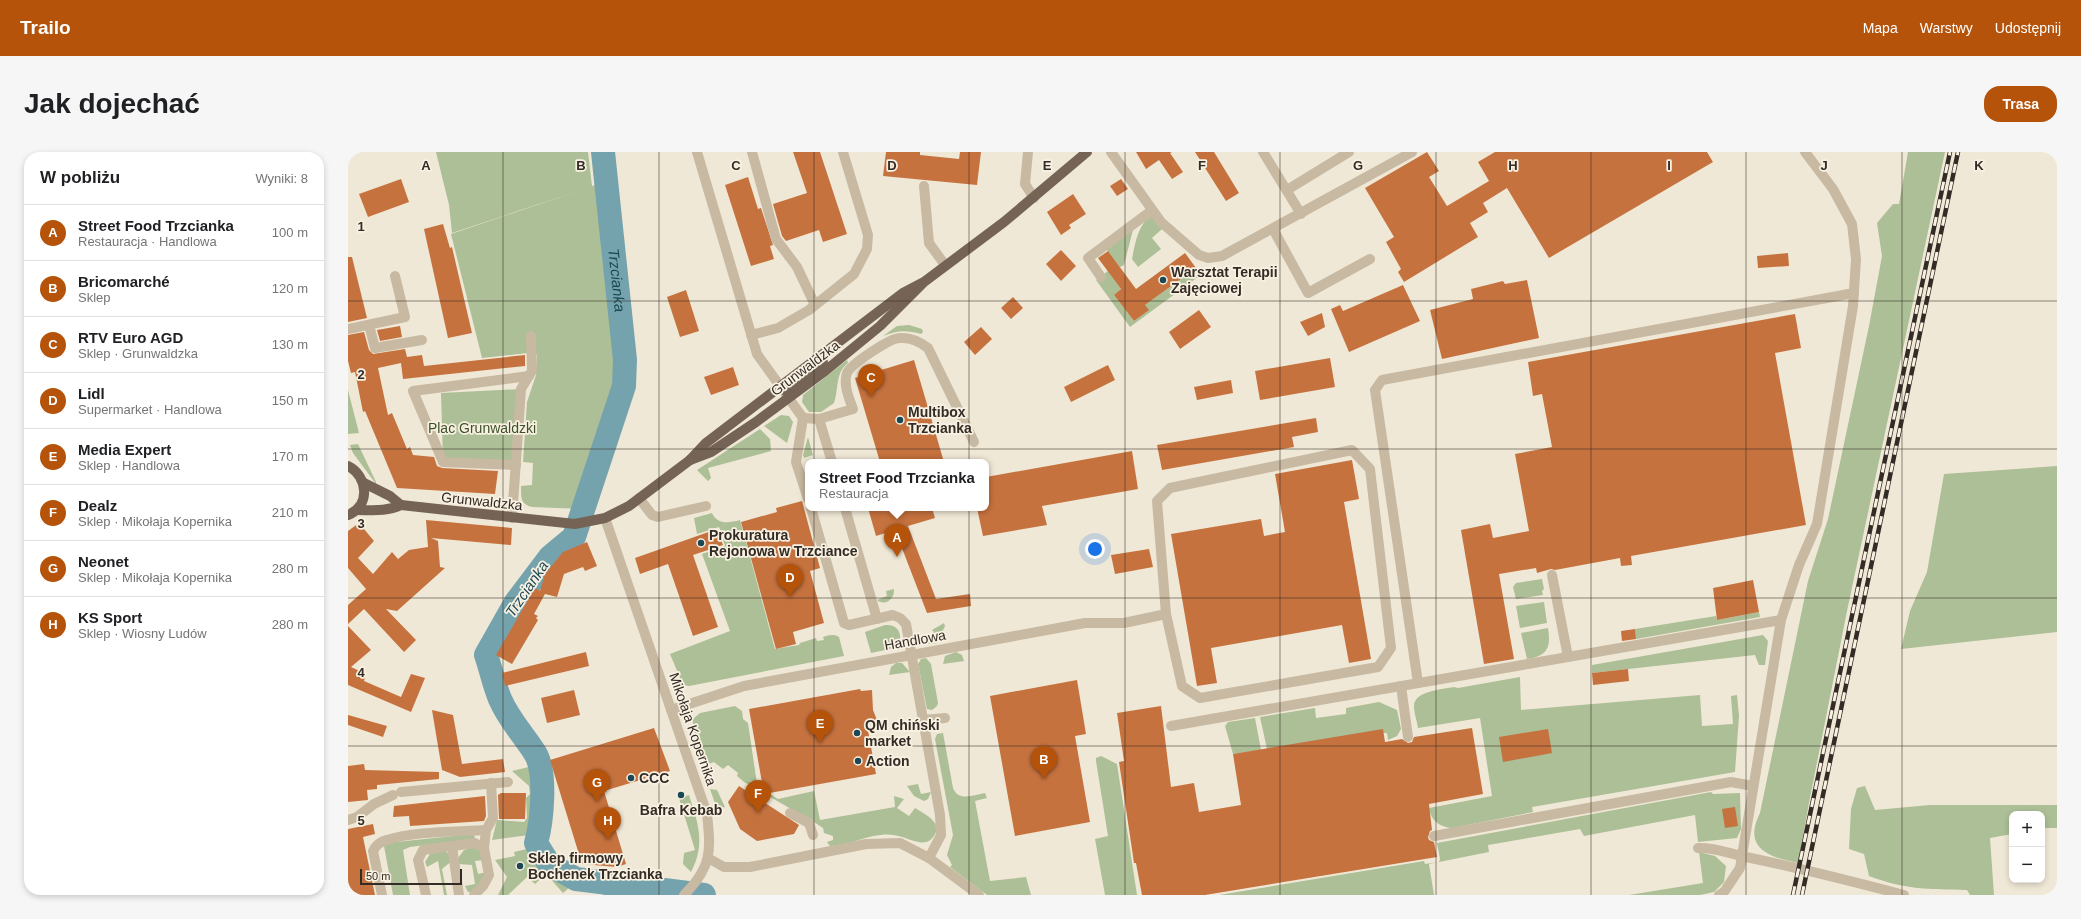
<!DOCTYPE html>
<html lang="pl">
<meta charset="utf-8">
<style>
:root{--surface:#fff;--page:#f6f6f6;--text:#202124;--muted:#757577;--line:#e0e0e0;--accent:#b45309}
body{margin:0;font-family:Arial,sans-serif;background:var(--page);color:var(--text)}
.controls{position:absolute;right:12px;bottom:12px;display:grid;overflow:hidden;border-radius:8px;box-shadow:0 2px 6px #0003}
.controls button{width:36px;height:36px;display:grid;place-items:center;padding:0;border:0;border-bottom:1px solid var(--line);background:var(--surface);color:var(--text);font:20px sans-serif}
.scale{position:absolute;left:12px;bottom:10px;width:102px;box-sizing:border-box;padding-left:4px;border:2px solid #332b25;border-top:0;font-size:11px;line-height:14px;white-space:nowrap;color:#332b25;-webkit-text-stroke:3px #f8f1e2;paint-order:stroke}
.you{position:absolute;left:747px;top:397px;width:14px;height:14px;margin:-10px;border:3px solid #fff;border-radius:50%;background:#1a73e8;box-shadow:0 0 0 6px #1a73e833}
.badge{display:grid;place-items:center;width:26px;height:26px;border-radius:50%;background:var(--accent);color:#fff;font-size:13px;font-weight:700}
.pin{position:absolute;translate:-50% -33px;filter:drop-shadow(0 1px 2px #0008)}
.pin::after{content:'';position:absolute;top:21px;width:14px;height:12px;background:inherit;clip-path:polygon(0 0,100% 0,50% 100%)}
.popup{position:absolute;left:457px;top:307px;width:184px;height:52px;box-sizing:border-box;display:grid;place-content:center;border-radius:8px;background:var(--surface);filter:drop-shadow(0 1px 3px #0005);font-size:13px;white-space:nowrap;color:var(--muted)}
.popup b{font-size:15px;color:var(--text)}
.popup::after{content:'';position:absolute;left:50%;top:100%;margin-left:-8px;border:8px solid transparent;border-top-color:var(--surface)}
.list{margin:0;padding:0;list-style:none}
h2{display:flex;justify-content:space-between;align-items:center;height:52px;margin:0;padding:0 16px;font-size:17px}
h2 small{font-size:13px;font-weight:400;color:var(--muted)}
.list li{display:grid;grid-template-columns:26px 1fr auto;gap:12px;align-items:center;box-sizing:border-box;height:56px;padding:0 16px;border-top:1px solid var(--line)}
.list b{display:block;font-size:15px;white-space:nowrap}
.list p{margin:0;font-size:13px;white-space:nowrap;color:var(--muted)}
.list em{font-size:13px;font-style:normal;color:var(--muted)}
.map{position:relative;flex:none;width:1709px;height:743px;overflow:hidden;border-radius:16px}
header{display:flex;align-items:center;gap:24px;box-sizing:border-box;height:56px;padding:0 20px;background:var(--accent);color:#fff}
header strong{font-size:19px}
nav{display:flex;gap:22px;margin-inline-start:auto;font-size:14px}
.intro{display:flex;align-items:center;justify-content:space-between;box-sizing:border-box;height:96px;padding:0 24px}
h1{margin:0;font-size:28px}
.button{padding:10px 18px;border-radius:16px;background:var(--accent);color:#fff;font-size:14px;font-weight:700}
main{display:flex;gap:24px;padding:0 24px}
aside{flex:1;background:var(--surface);border-radius:16px;box-shadow:0 2px 6px #0003}
.map>svg:first-child{display:block}
</style>
<header>
<strong>Trailo</strong>
<nav><a>Mapa</a><a>Warstwy</a><a>Udostępnij</a></nav>
</header>
<div class="intro"><h1>Jak dojechać</h1><a class="button">Trasa</a></div>
<main>
<aside>
<h2>W pobliżu<small>Wyniki: 8</small></h2>
<ul class="list">
<li><span class="badge">A</span><div><b>Street Food Trzcianka</b><p>Restauracja · Handlowa</p></div><em>100 m</em></li>
<li><span class="badge">B</span><div><b>Bricomarché</b><p>Sklep</p></div><em>120 m</em></li>
<li><span class="badge">C</span><div><b>RTV Euro AGD</b><p>Sklep · Grunwaldzka</p></div><em>130 m</em></li>
<li><span class="badge">D</span><div><b>Lidl</b><p>Supermarket · Handlowa</p></div><em>150 m</em></li>
<li><span class="badge">E</span><div><b>Media Expert</b><p>Sklep · Handlowa</p></div><em>170 m</em></li>
<li><span class="badge">F</span><div><b>Dealz</b><p>Sklep · Mikołaja Kopernika</p></div><em>210 m</em></li>
<li><span class="badge">G</span><div><b>Neonet</b><p>Sklep · Mikołaja Kopernika</p></div><em>280 m</em></li>
<li><span class="badge">H</span><div><b>KS Sport</b><p>Sklep · Wiosny Ludów</p></div><em>280 m</em></li>
</ul>
</aside>
<div class="map">
<svg width="1709" height="743" viewBox="0 0 1709 743">
<rect width="100%" height="100%" fill="#f0e8d6"/>
<g fill="#acbf96">
<path d="M88 0H240L244 34 256 30 275 208V234L234 357 184 355C172 352 173 345 173 334L184 333 185 311 175 310 179 250 188 223 189 203 180 201 134 206 103 82 236 37 104 81 101 53Z"/>
<path d="M1560 0H1597L1499 459 1461 651 1450 711C1422 705 1394 697 1412 661L1460 429 1480 367 1521 174 1534 104 1529 71 1545 52H1551Z"/>
<path d="M803 62 814 77 804 86 813 97 790 115 784 107C788 88 789 77 803 62Z"/>
<polygon points="786,74 776,113 772,115 759,98 750,105 748,103"/>
<polygon points="848,116 854,122 782,175 748,128 760,119 773,137 766,143 786,169 800,158 797,153"/>
<path d="M561 173 574 177 575 180 573 182C559 178 549 178 535 184L549 174Z"/>
<path d="M499 208 500 211C487 221 491 236 486 251L473 260H461L454 250 455 243Z"/>
<polygon points="173,237 168,313 95,310 93,241"/>
<polygon points="0,238 11,281 0,282"/>
<polygon points="433,263 441,264 445,270 439,291 416,274"/>
<polygon points="412,277 422,287 423,299 360,316 363,326 360,329 349,318"/>
<polygon points="460,285 465,303 456,306 455,303"/>
<polygon points="10,292 28,330 28,332 5,301 2,293"/>
<polygon points="1709,314 1709,480 1553,497 1562,459 1579,420 1596,322"/>
<path d="M364 361C370 373 380 371 392 368L427 497 451 493 452 491 468 486 469 489 476 488 475 485C481 483 486 482 491 485L496 504 341 534 335 533 322 502 382 479 354 402 377 394 372 377 371 375 349 382 346 366Z"/>
<polygon points="1194,427 1196,437 1194,439 1195,443 1168,447 1165,435 1168,431"/>
<path d="M546 437C547 446 538 455 529 448L539 444 538 439Z"/>
<polygon points="1196,450 1199,471 1172,476 1168,454"/>
<polygon points="1411,460 1412,465 1288,487 1287,477 1368,464 1369,468"/>
<polygon points="596,471 597,474 589,491 579,492 577,486 586,480 584,478"/>
<path d="M537 473C547 472 553 478 552 487L542 497 523 501 517 480Z"/>
<path d="M1200 476C1203 495 1200 504 1179 507L1173 481Z"/>
<polygon points="1415,483 1420,489 1417,513 1411,513 1407,503 1244,521 1244,513"/>
<polygon points="608,500 614,503 616,509 595,512 597,504"/>
<polygon points="578,506 583,512 590,551 589,554 584,558 579,557 570,512 573,507"/>
<polygon points="554,511 562,520 541,523 543,515 548,511"/>
<path d="M1172 525 1173 558 1352 543 1354 574 1385 572 1383 544 1389 543 1391 564 1387 620 1184 655 1185 660 1104 676C1092 675 1083 669 1081 656L1144 644 1132 566 1070 576C1069 569 1066 561 1066 554 1066 539 1095 537 1106 535L1110 536Z"/>
<polygon points="1031,550 1049,558 1053,577 1049,584 1040,588 1039,581 1035,581 919,597 912,565 967,556 968,566 998,562 998,556"/>
<path d="M387 554 394 559 395 567 400 571 409 632 399 627 430 647 466 639 472 668 547 655 546 644 556 647 549 656 561 664 567 656C575 661 592 669 588 680 581 697 567 689 554 685 548 683 540 682 533 683 516 684 499 694 482 694L479 690 485 688V684L476 681 475 676 469 672 396 630 389 624 390 621 380 613 375 617 366 610 358 613 345 576V567L352 561Z"/>
<polygon points="907,566 913,598 885,602 877,574 880,570"/>
<path d="M595 581 605 636C610 650 626 643 637 641L639 646 627 649 642 729 678 725 683 743H639L602 715 604 713 599 703 605 683 587 587 589 582Z"/>
<polygon points="753,604 769,612 789,743 757,743 747,687 760,684 748,609 748,606"/>
<path d="M189 613C195 639 194 666 187 692L200 713 228 728 324 739 320 743H255L252 737 222 735 215 741 198 722 187 732 179 725 160 743H150L159 725 147 708 167 704 166 700 183 696 181 683 144 688 149 668 176 670 179 666 178 646 182 642 181 634 164 619Z"/>
<polygon points="570,632 573,642 583,640 580,647 576,649 566,644 559,634"/>
<path d="M1517 634 1527 658 1582 653H1709V676H1694V662H1664V682L1642 686 1646 743H1622L1619 738C1581 737 1558 738 1521 724L1516 702 1501 697 1503 657 1509 636Z"/>
<polygon points="362,637 369,638 377,655 369,657"/>
<polygon points="1363,640 1365,642 1392,641 1393,677 1389,686 1350,690 1347,663 1236,684 1232,677 1140,693 1141,700 1081,712 1086,743 871,743 1076,709 1077,712 1091,710 1092,707 1089,691"/>
<path d="M341 643C350 671 358 692 343 720L335 712 336 701 347 698 331 646Z"/>
<polygon points="125,682 127,685 125,687 62,695 55,698 62,743 45,743 36,694 38,691"/>
<polygon points="126,695 135,699 136,708 127,709 130,722 139,720 139,723 123,740 120,740 117,734 127,732 124,713 111,712 110,706 116,698"/>
<polygon points="96,699 100,701 105,708 94,717 99,743 96,743 90,709 79,715 77,710 82,702"/>
<polygon points="1351,700 1367,704 1378,714 1376,730 1366,740 1352,743 1281,743 1355,731"/>
</g>
<g fill="none" stroke-linecap="round" stroke-linejoin="round">
<path stroke="#75a3ad" stroke-width="24" id="s1" d="M255 0 277 208 276 234 226 385 202 405 168 450 138 503C143 517 146 533 152 547 161 568 175 582 187 601 199 620 194 670 188 691L201 712 228 727 356 743"/>
</g>
<g fill="#c6723e">
<polygon points="445,0 472,0 499,82 475,90 471,78 438,89 434,84 425,52 459,41"/>
<polygon points="538,0 572,0 572,3 611,7 612,0 633,0 629,33 535,24"/>
<polygon points="788,0 824,0 822,1 835,20 824,27 811,8 798,17"/>
<polygon points="847,0 866,0 891,41 878,49"/>
<polygon points="1079,0 1091,19 1081,25 1099,54 1141,29 1130,10 1147,0 1359,0 1365,10 1201,106 1159,36 1135,51 1140,60 1122,71 1130,85 1056,130 1050,120 1053,117 1038,90 1046,85 1017,36"/>
<polygon points="400,25 410,57 413,56 425,93 422,94 426,107 403,114 377,33"/>
<polygon points="53,27 61,50 20,65 11,42"/>
<polygon points="773,27 780,37 769,44 762,34"/>
<polygon points="725,42 738,62 721,73 723,76 713,83 699,60"/>
<polygon points="95,72 102,96 104,95 124,181 100,186 76,77"/>
<polygon points="713,98 728,114 713,129 698,112"/>
<polygon points="760,99 788,137 837,101 848,116 797,153 801,158 786,169 766,143 773,137 750,106"/>
<polygon points="1440,101 1441,114 1410,116 1409,104"/>
<polygon points="0,105 4,105 19,166 0,170"/>
<polygon points="1179,128 1191,186 1094,207 1082,158 1125,147 1123,137 1155,129 1157,132"/>
<polygon points="1055,133 1072,169 1001,200 983,157 992,153 995,159"/>
<polygon points="338,138 351,179 332,185 319,145"/>
<polygon points="665,145 675,156 663,167 653,156"/>
<polygon points="851,158 863,175 832,197 821,180"/>
<polygon points="974,161 977,175 960,184 952,170"/>
<polygon points="1447,162 1453,196 1427,201 1458,373 1283,404 1284,413 1273,414 1272,406 1207,418 1203,417 1189,421 1188,416 1151,422 1166,507 1136,512 1113,378 1142,372 1145,386 1181,379 1167,302 1204,295 1194,242 1185,244 1180,210"/>
<polygon points="52,174 54,185 32,189 29,178"/>
<polygon points="633,175 644,187 627,203 616,190"/>
<polygon points="16,180 21,198 25,202 57,197 59,205 74,203 76,214 177,203 177,214 55,227 53,211 30,216 40,263 44,261 59,297 62,295 65,303 86,305 89,314 94,316 150,319 147,342 49,336 17,259 15,260 7,220 3,221 0,209 0,183"/>
<polygon points="982,206 987,235 912,248 907,219"/>
<polygon points="566,208 596,310 532,310 507,226"/>
<polygon points="760,213 767,228 723,250 716,235"/>
<polygon points="385,215 391,233 363,243 356,225"/>
<polygon points="883,228 885,241 849,248 846,235"/>
<polygon points="968,266 970,280 944,285 946,295 814,318 809,293"/>
<polygon points="784,299 790,337 694,354 699,373 635,384 629,356 638,356 638,325"/>
<polygon points="1004,308 1011,347 996,350 1023,507 1001,511 994,473 863,496 869,531 849,534 823,382 913,367 916,384 937,380 927,322"/>
<polygon points="454,349 472,416 462,419 476,471 445,480 448,492 428,497 393,370 429,360 428,356"/>
<polygon points="520,356 584,356 587,366 560,374 588,447 622,442 623,454 579,461 547,378 528,384"/>
<polygon points="78,368 164,376 163,393 83,386 90,389 92,415 97,416 49,459 38,457 68,488 56,500 16,457 0,472 0,453 18,437 0,416 0,379 11,371 26,389 10,406 25,422 44,400 50,407 61,398 80,395"/>
<polygon points="369,377 375,393 345,403 370,475 345,484 320,412 292,422 287,406"/>
<polygon points="239,390 249,414 237,419 235,415 216,422 209,445 197,442 186,462 190,464 188,466 190,468 164,512 148,503 187,436 192,439 197,422 215,400"/>
<polygon points="801,397 805,415 767,422 763,403"/>
<polygon points="1405,428 1411,460 1369,468 1365,436"/>
<polygon points="0,474 23,498 3,515 18,522 16,529 53,545 63,522 77,526 63,560 0,533"/>
<polygon points="1287,477 1288,487 1274,489 1273,479"/>
<polygon points="238,500 241,514 157,534 154,521"/>
<polygon points="1280,517 1281,529 1245,533 1244,521"/>
<polygon points="729,528 738,582 727,584 742,670 667,684 642,544"/>
<polygon points="512,537 513,539 524,538 525,558 529,568 519,573 528,622 416,642 401,557"/>
<polygon points="226,538 232,563 199,571 193,546"/>
<polygon points="813,554 823,635 846,631 851,660 893,653 885,602 1035,577 1037,590 1054,587 1060,591 1064,590 1066,585 1124,576 1135,642 1081,652 1084,678 1082,679 1080,685 1081,688 1086,690 1089,705 857,743 794,743 788,711 786,711 771,610 776,609 769,561"/>
<polygon points="84,558 105,563 114,612 155,607 157,620 112,625 94,618"/>
<polygon points="0,563 39,574 35,585 0,573"/>
<polygon points="306,576 322,619 256,639 278,712 269,715 234,712 202,608"/>
<polygon points="1200,577 1204,601 1155,610 1151,585"/>
<polygon points="16,612 17,618 91,620 91,627 29,633 29,637 19,638 20,648 0,650 0,614"/>
<polygon points="391,634 451,673 446,682 409,689 392,677 380,650"/>
<polygon points="153,641 178,641 177,667 151,667 150,643"/>
<polygon points="137,644 138,664 136,669 62,674 61,664 45,665 46,654"/>
<polygon points="1387,655 1390,674 1377,676 1374,657"/>
<polygon points="25,672 27,682 15,685 27,743 2,743 0,733 0,677"/>
</g>
<g fill="none" stroke-linecap="round" stroke-linejoin="round">
<g stroke="#c8b9a2" stroke-width="10">
<polyline points="349,0 409,202 455,266 448,310 460,347"/>
<polyline points="404,0 428,87 449,115 467,153"/>
<polyline points="680,0 677,32 686,46"/>
<polyline points="763,0 813,70 851,103 860,106 874,104 1064,0"/>
<polyline points="915,0 953,62"/>
<polyline points="576,34 581,91 597,113"/>
<polyline points="939,38 1001,0"/>
<polyline points="925,77 960,141 1022,107"/>
<polyline points="753,125 740,106 803,59"/>
<polyline points="21,173 27,196 74,188"/>
<polyline points="0,177 57,165 47,124"/>
<polyline points="403,183 430,176 442,169 461,158 506,122 519,97 520,83 495,0"/>
<path d="M455 266 471 267 505 257C501 246 495 233 499 221 503 212 542 186 552 186 563 185 571 189 580 196L626 290"/>
<polyline points="471,267 484,310"/>
<polygon points="1004,298 1022,317 1043,496 1030,515 852,546 834,534 818,462 809,349 822,336"/>
<polyline points="168,313 95,310 65,239 181,224"/>
<polyline points="291,346 304,363 310,365 358,354"/>
<polyline points="463,356 496,471 501,473 545,463 552,466 558,472 592,663 593,683 581,706"/>
<polyline points="497,356 529,467"/>
<polyline points="164,366 173,237 184,219 183,184"/>
<path d="M257 366 359 662C363 699 364 715 336 743"/>
<polyline points="1204,423 1220,505"/>
<polyline points="1070,531 1027,238 1034,228 1506,141"/>
<polyline points="1053,534 1060,585"/>
<polyline points="323,558 396,534 737,471 776,471 818,462"/>
<polyline points="575,568 597,566"/>
<polyline points="823,574 1433,468"/>
<polyline points="53,640 160,630"/>
<polyline points="442,661 461,671 465,683"/>
<polyline points="0,668 9,665 26,652 45,643"/>
<polyline points="1086,684 1383,630 1405,634"/>
<polyline points="104,694 111,743"/>
<path d="M1350 696C1367 695 1382 702 1398 705 1451 716 1503 729 1556 743"/>
<polyline points="360,706 376,715 402,715 518,692 552,691 581,706 631,743"/>
<path d="M34 743 25 699C27 694 33 689 39 688 66 679 108 680 138 678"/>
<polyline points="78,743 70,708 75,698 127,691 136,696"/>
<polyline points="126,743 135,734 141,723 136,696 138,678 145,666 143,631"/>
<polyline points="1371,743 1376,740 1392,716 1433,468 1451,413 1469,372 1505,154 1508,107 1504,72 1485,37 1457,0"/>
</g>
<g stroke="#756455" stroke-width="10">
<polyline points="437,239 475,210"/>
<polyline points="342,308 363,300 408,270 477,219 532,174 574,132"/>
<path d="M0 314C20 324 23 354 0 363"/>
<polyline points="16,331 42,344 53,353"/>
<path d="M9 358C24 358 38 360 53 353L227 372 257 366 281 354 342 308 358 291 555 141 576 130 656 70 739 0"/>
</g>
<defs>
<g id="rail">
<polyline points="1445,743 1602,0"/>
<polyline points="1454,743 1610,0"/>
</g>
</defs>
<use href="#rail" stroke="#332b25" stroke-width="4.5"/>
<use href="#rail" stroke="#f8f1e2" stroke-width="3" stroke-dasharray="9" stroke-linecap="butt"/>
</g>
<path fill="none" stroke="#332b25" stroke-width="1" stroke-opacity="0.55" d="M155 0V743M311 0V743M466 0V743M621 0V743M777 0V743M932 0V743M1088 0V743M1243 0V743M1398 0V743M1554 0V743M0 149H1709M0 297H1709M0 446H1709M0 594H1709"/>
<g fill="#1b4854" stroke="#f8f1e2" stroke-width="1.5">
<circle cx="815" cy="128" r="4"/>
<circle cx="552" cy="268" r="4"/>
<circle cx="353" cy="391" r="4"/>
<circle cx="509" cy="581" r="4"/>
<circle cx="510" cy="609" r="4"/>
<circle cx="283" cy="626" r="4"/>
<circle cx="333" cy="643" r="4"/>
<circle cx="172" cy="714" r="4"/>
</g>
<g text-anchor="middle" stroke-width="3.5" stroke-linejoin="round" paint-order="stroke">
<g font-size="14" font-weight="bold" fill="#332b25" stroke="#f8f1e2" text-anchor="start">
<text x="823" y="125">Warsztat Terapii<tspan x="823" dy="16">Zajęciowej</tspan></text>
<text x="560" y="265">Multibox<tspan x="560" dy="16">Trzcianka</tspan></text>
<text x="361" y="388">Prokuratura<tspan x="361" dy="16">Rejonowa w Trzciance</tspan></text>
<text x="517" y="578">QM chiński<tspan x="517" dy="16">market</tspan></text>
<text x="518" y="614">Action</text>
<text x="291" y="631">CCC</text>
<text x="333" y="663" text-anchor="middle">Bafra Kebab</text>
<text x="180" y="711">Sklep firmowy<tspan x="180" dy="16">Bochenek Trzcianka</tspan></text>
</g>
<g font-size="14" fill="#332b25" stroke="#f8f1e2">
<text transform="translate(457 216) rotate(-37)" y="5">Grunwaldzka</text>
<text transform="translate(134 349) rotate(6)" y="5">Grunwaldzka</text>
<text transform="translate(567 488) rotate(-10)" y="5">Handlowa</text>
<text transform="translate(345 577) rotate(71)" y="5">Mikołaja Kopernika</text>
</g>
<g font-size="14" fill="#3c5129" stroke="#f8f1e2">
<text x="134" y="281">Plac Grunwaldzki</text>
</g>
<g font-size="15" font-style="italic" fill="#1b4854" stroke="#f8f1e2">
<text dy="5" stroke="none"><textPath href="#s1" startOffset="129">Trzcianka</textPath></text>
<text transform="translate(179 437) rotate(-56)" y="5">Trzcianka</text>
</g>
</g>
<g font-size="13" text-anchor="middle" font-weight="bold" fill="#332b25" stroke="#f8f1e2" stroke-width="3.5" stroke-linejoin="round" paint-order="stroke">
<text x="78" y="18">A</text>
<text x="233" y="18">B</text>
<text x="388" y="18">C</text>
<text x="544" y="18">D</text>
<text x="699" y="18">E</text>
<text x="854" y="18">F</text>
<text x="1010" y="18">G</text>
<text x="1165" y="18">H</text>
<text x="1321" y="18">I</text>
<text x="1476" y="18">J</text>
<text x="1631" y="18">K</text>
<text x="13" y="79">1</text>
<text x="13" y="227">2</text>
<text x="13" y="376">3</text>
<text x="13" y="525">4</text>
<text x="13" y="673">5</text>
</g>
</svg>
<div class="controls">
<button>+</button>
<button>−</button>
</div>
<div class="scale">50 m</div>
<div class="you"></div>
<div class="pin badge" style="left:549px;top:405px">A</div>
<div class="popup"><b>Street Food Trzcianka</b>Restauracja</div>
<div class="pin badge" style="left:696px;top:627px">B</div>
<div class="pin badge" style="left:523px;top:245px">C</div>
<div class="pin badge" style="left:442px;top:445px">D</div>
<div class="pin badge" style="left:472px;top:591px">E</div>
<div class="pin badge" style="left:410px;top:661px">F</div>
<div class="pin badge" style="left:249px;top:650px">G</div>
<div class="pin badge" style="left:260px;top:688px">H</div>
</div>
</main>
